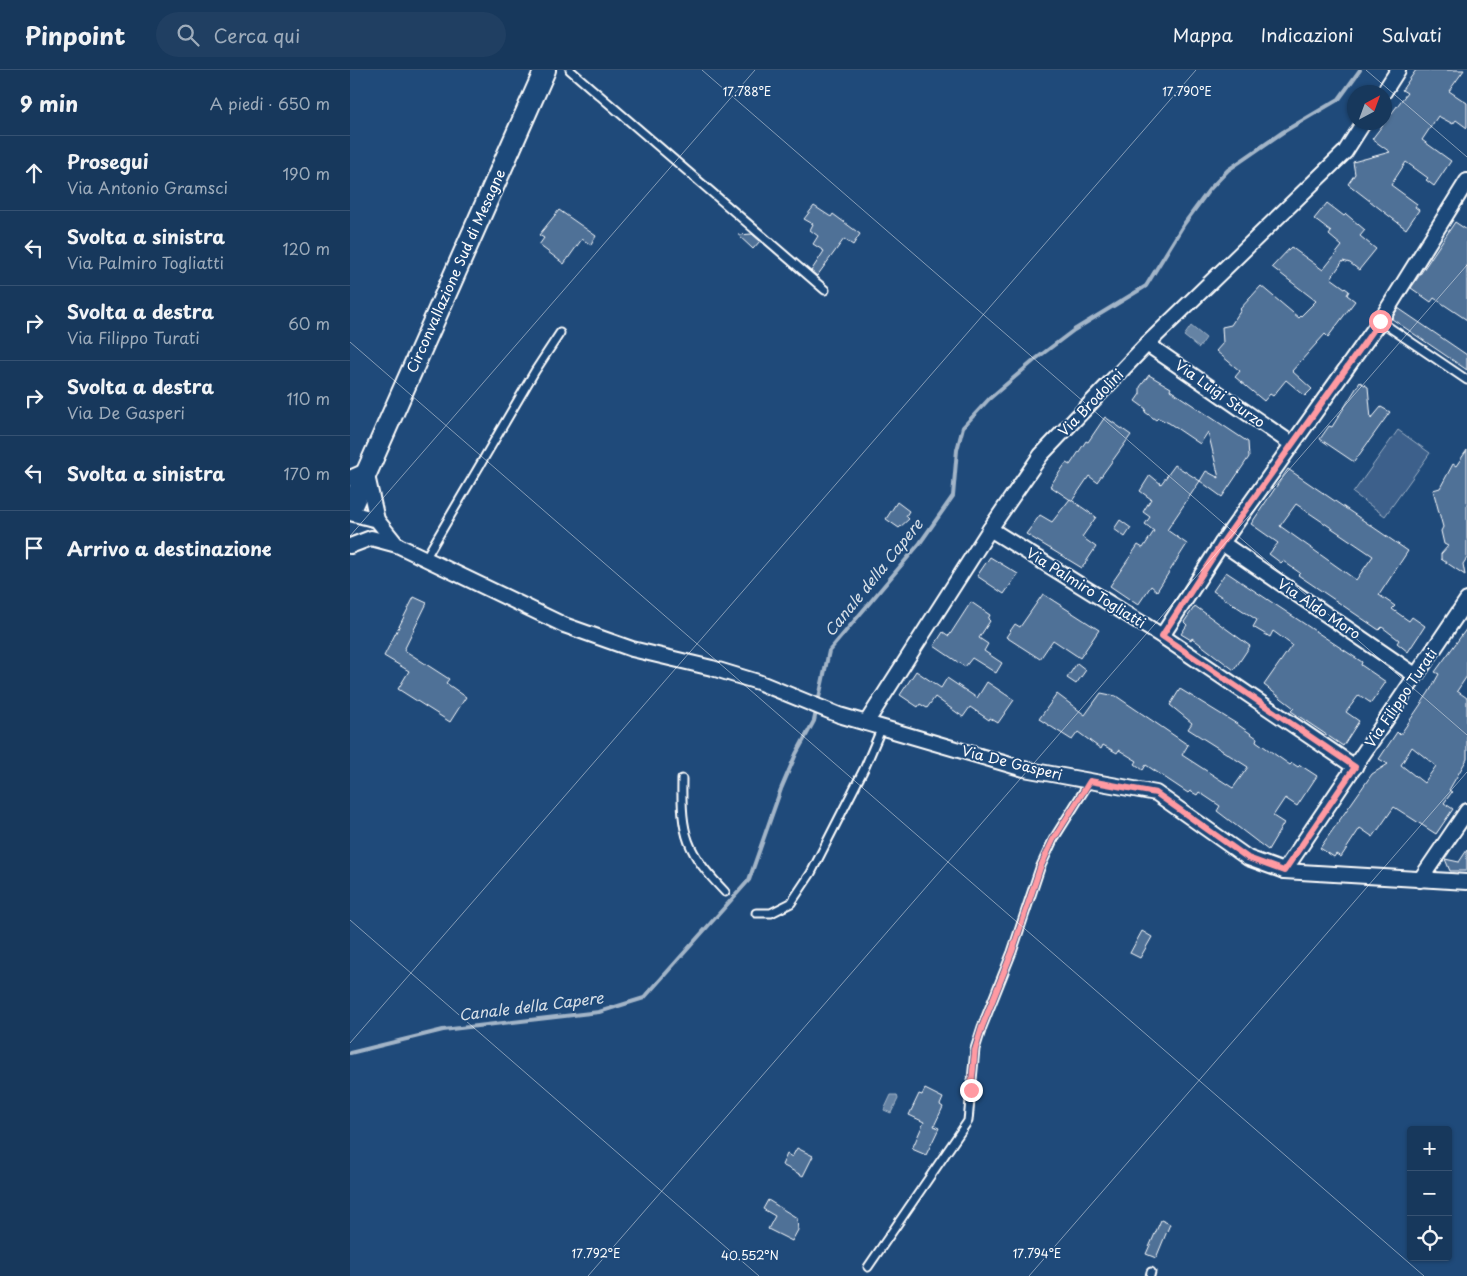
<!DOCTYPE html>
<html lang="it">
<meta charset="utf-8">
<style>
:root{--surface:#17385c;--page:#203f62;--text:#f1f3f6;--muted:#9eacbb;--line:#365272}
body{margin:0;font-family:"Playpen Sans",sans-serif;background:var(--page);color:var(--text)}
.controls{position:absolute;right:15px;bottom:15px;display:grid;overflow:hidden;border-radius:5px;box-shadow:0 1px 4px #0004}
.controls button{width:45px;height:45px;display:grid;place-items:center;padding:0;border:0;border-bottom:1px solid var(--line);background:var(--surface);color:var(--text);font:25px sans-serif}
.compass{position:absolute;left:997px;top:15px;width:45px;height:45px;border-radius:50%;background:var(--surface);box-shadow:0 1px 4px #0004;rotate:41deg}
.stop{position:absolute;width:15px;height:15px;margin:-11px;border:4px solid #ff9aa2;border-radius:50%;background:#fff}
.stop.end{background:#ff9aa2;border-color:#fff;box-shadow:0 1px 5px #0008}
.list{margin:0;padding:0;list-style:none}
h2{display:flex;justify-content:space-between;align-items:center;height:65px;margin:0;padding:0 20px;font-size:21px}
h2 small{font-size:16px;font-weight:400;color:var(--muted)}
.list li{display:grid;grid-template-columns:32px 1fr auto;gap:15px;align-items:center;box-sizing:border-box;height:75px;padding:0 20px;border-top:1px solid var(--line)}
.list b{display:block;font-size:19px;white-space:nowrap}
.list p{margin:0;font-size:16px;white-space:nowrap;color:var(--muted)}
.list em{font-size:16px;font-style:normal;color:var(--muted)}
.icon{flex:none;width:28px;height:28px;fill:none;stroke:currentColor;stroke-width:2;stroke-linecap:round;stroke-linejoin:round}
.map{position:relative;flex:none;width:1117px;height:1206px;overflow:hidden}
header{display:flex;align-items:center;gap:30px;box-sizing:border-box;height:70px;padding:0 25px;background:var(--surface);border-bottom:1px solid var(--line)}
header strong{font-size:24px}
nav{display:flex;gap:28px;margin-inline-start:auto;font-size:18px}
.search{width:350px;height:45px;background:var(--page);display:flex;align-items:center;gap:12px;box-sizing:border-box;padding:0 18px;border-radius:28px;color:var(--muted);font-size:19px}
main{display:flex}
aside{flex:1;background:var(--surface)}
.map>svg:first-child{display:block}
</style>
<header>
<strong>Pinpoint</strong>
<div class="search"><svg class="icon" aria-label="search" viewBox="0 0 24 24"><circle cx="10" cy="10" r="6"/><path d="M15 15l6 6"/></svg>Cerca qui</div>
<nav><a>Mappa</a><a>Indicazioni</a><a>Salvati</a></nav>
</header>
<main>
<aside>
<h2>9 min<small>A piedi · 650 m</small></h2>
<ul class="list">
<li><svg class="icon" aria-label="ahead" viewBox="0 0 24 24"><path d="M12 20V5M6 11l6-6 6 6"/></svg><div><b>Prosegui</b><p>Via Antonio Gramsci</p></div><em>190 m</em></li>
<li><svg class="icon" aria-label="left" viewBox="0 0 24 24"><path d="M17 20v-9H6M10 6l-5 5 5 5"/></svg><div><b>Svolta a sinistra</b><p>Via Palmiro Togliatti</p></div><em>120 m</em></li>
<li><svg class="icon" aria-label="right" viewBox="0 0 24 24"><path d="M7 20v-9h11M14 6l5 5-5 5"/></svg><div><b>Svolta a destra</b><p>Via Filippo Turati</p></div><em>60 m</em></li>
<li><svg class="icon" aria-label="right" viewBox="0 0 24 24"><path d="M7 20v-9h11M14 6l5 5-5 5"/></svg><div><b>Svolta a destra</b><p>Via De Gasperi</p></div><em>110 m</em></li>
<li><svg class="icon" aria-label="left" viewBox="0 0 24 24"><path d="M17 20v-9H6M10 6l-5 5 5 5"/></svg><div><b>Svolta a sinistra</b></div><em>170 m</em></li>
<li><svg class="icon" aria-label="arrive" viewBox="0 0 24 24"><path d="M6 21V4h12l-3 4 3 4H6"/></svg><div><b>Arrivo a destinazione</b></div></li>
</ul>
</aside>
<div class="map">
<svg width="1117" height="1206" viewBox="0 0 1117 1206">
<rect width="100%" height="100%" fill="#1f4a7a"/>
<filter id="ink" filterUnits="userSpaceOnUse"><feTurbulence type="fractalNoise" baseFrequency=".02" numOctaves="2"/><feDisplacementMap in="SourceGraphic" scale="10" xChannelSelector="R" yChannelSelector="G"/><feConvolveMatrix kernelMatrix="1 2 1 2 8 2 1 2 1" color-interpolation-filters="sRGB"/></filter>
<g filter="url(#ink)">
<polygon fill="#3c618b" stroke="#9eb0c5" points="1048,360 1080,383 1035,446 1003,423"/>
<g fill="#6583a4" stroke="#a3b5c8">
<polygon points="841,256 856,268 849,278 834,266"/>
<polygon points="541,1025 547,1025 548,1029 541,1043 534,1040"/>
</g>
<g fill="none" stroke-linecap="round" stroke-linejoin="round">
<polyline stroke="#a3b5c8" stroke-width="4" points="0,983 93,960 249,942 294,928 399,810 431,719 446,684 464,651 479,581 570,473 603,426 607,380 613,357 639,329 687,288 724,260 796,216 834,154 859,120 878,100 933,62 989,29 1010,0"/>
</g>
<g fill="#507197" stroke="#fff" fill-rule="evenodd">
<polygon points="1066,0 1114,0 1099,21 1117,33 1117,58 1106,50 1103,54 1088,46 1072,70 1101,91 1084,116 1076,110 1078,108 1056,92 1041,115 1067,134 1065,137 1069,140 1056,159 998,114 1005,104 1003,92 1040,82 1022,69 1057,23 1052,20"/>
<polygon points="977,133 994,146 996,144 1015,160 1010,166 1026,179 1009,200 1000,193 993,191 981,208 999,221 997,225 1005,231 978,267 975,264 942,301 962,319 955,326 936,310 923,326 920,324 914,331 885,307 890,301 866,281 873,273 872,257 881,255 891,240 890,239 911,216 949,248 966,231 922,197 941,177 973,200 992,176 979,165 981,162 964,149"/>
<polygon points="464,136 481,147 483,144 510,164 503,175 494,169 467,206 461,201 474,181 463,174 468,166 460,160 463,154 454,149"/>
<polygon points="209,140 246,166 241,175 232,169 214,194 189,175 194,168 189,165"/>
<polygon points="1105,152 1117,160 1117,250 1084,228 1081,232 1061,218"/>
<polygon points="402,164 410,171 403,179 388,165"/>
<polygon points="1048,238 1117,285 1117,300 1042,249"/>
<polygon points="799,305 821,318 820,320 898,372 899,387 872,427 850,411 856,401 869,408 858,362 850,374 819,353 808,348 806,350 795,342 796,339 785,331 790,324 790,317"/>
<polygon points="1010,312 1018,317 1021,349 1031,337 1040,342 1004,392 970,369 979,356 982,357"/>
<polygon points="755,347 781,365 747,412 739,406 722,431 700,416 716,393 720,395 736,371 738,372"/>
<polygon points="1117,380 1117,488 1113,494 1115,505 1091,489 1091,484 1098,476 1094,474 1091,461 1093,457 1083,420 1090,418 1103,394 1106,396"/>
<polygon points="825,395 850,411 817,460 837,474 807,521 801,516 788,535 760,516 788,475 793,478 804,461 795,454 800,447 793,442 801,429 790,421 800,405 811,414"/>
<path d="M938 399 1058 481 1029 525 1045 536 1042 539 1059 551 1062 547 1075 556 1058 582 1047 573 1049 570 1032 557 1029 560 948 505 950 503 933 491 931 493 919 484 928 473 901 454ZM946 434 1023 486 1006 510 930 456Z"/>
<polygon points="720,429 746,447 732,467 746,477 732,498 676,464 690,445 702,452"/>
<polygon points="547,432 559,441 556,446 559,449 549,458 536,449"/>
<polygon points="770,450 781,458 775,467 764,459"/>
<polygon points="640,487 668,504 654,524 627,506"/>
<polygon points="876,502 1012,592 1011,595 1036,612 1021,633 1009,625 996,642 1009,651 993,676 941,641 944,638 914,615 942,575 923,561 920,567 903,557 907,550 863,521"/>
<polygon points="693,524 749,560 730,588 703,570 690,589 656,567 665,554 670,557"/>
<polygon points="64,527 77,533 54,580 99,609 96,613 116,627 100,652 48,619 59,601 34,586"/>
<polygon points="621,532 640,545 638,549 640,551 629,568 638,574 634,581 652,593 646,603 622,588 615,597 584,576 593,562 599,566"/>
<polygon points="845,536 900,576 884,600 842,568 841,570 831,564 837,555 834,552"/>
<path d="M1117 558V606L1107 621 1117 628V689L1099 720 1102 722 1094 733 1103 739 1086 764 1044 737 1023 767 1010 758 991 787 986 784 984 787 970 778 1022 704 1038 694 1029 689 1047 662 1050 665 1079 622 1089 604 1085 602ZM1062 677 1086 696 1074 713 1051 695Z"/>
<polygon points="727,593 736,600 726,614 717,608"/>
<polygon points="566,601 591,618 597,608 627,628 637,612 664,630 648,653 640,648 639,650 620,637 613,647 585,627 577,638 570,634 568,637 550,625"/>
<polygon points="830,619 887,654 907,668 906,671 940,695 942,693 948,697 950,695 967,706 947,736 935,728 923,746 934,753 918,780 867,741 870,736 849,722 847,725 840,721 838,723 796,695 793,700 785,694 787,691 769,680 767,683 753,675 751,679 728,662 722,670 689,649 707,624 735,645 751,623 766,626 838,675 832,685 883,718 898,697 838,659 842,653 820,635"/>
<polygon points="1117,780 1117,801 1100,801 1095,789 1109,792"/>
<polygon points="792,861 802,867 790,888 780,883"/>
<polygon points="575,1019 593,1028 590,1035 593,1037 584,1056 589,1058 576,1085 562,1079 574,1052 559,1045 569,1024 572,1025"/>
<polygon points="447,1078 463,1086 453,1106 432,1095 437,1084 442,1087"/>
<polygon points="418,1130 447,1148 448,1160 442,1171 418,1159 425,1146 413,1139"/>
<polygon points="811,1150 820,1154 806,1188 796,1184"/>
</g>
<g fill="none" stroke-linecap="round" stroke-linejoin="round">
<defs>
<g id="lane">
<polyline points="220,0 475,220"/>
<polyline points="1030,251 1117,310"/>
<polyline points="75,489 185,301 210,263"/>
<path d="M332 709C331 766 336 781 375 822"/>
<polyline points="406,843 421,843 441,833 461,803 515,697 532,657"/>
<polyline points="518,1197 618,1051 625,979 632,957 662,882 690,798 703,770 740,711"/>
<polyline points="800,1206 801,1202"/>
</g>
<g id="street">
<polyline points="1034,22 1048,0"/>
<polyline points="797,274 942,374"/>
<polyline points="0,408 16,401 27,450"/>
<polyline points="0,443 27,450 47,475"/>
<polyline points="640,459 812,566 1005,697"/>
<polyline points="872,473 1065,605"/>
<polyline points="0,476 21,468 47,475 214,555 282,579 362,598 408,612 489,645 674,699 806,723 898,788 934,801 1117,812"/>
<polyline points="812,566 872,473 1030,251 1117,111"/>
<polyline points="516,653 640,459 691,385 797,274 995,82 1014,52"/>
<polyline points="934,801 1117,530"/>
<polyline points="1070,810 1117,741"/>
</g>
<polyline id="secondary" points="0,440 195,0"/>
</defs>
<use href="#lane" stroke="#fff" stroke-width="11"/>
<use href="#street" stroke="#fff" stroke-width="18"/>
<use href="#secondary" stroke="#fff" stroke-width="24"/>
<use href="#lane" stroke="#1f4a7a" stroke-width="7"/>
<use href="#street" stroke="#1f4a7a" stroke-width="14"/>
<use href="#secondary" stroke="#1f4a7a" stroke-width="20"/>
</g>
</g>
<g fill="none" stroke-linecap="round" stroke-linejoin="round" filter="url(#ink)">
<polyline stroke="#ff9aa2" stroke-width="6" points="621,1020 625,980 632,957 662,882 690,798 703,770 740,711 806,723 898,788 934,801 1005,697 812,566 872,473 1030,251"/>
</g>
<path fill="none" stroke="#fff" stroke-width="1" stroke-opacity="0.45" d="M352 0 1117 665M1016 0 1117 87M0 272 1074 1206M0 466 405 0M0 850 409 1206M0 973 846 0M238 1206 1117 195M679 1206 1117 702"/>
<g text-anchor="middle" stroke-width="4" stroke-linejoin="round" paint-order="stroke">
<g font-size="14" fill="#fff" stroke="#1f4a7a">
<text transform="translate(106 201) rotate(-66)" y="5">Circonvallazione Sud di Mesagne</text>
<text transform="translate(870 324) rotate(35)" y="5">Via Luigi Sturzo</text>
<text transform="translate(741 333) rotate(-46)" y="5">Via Brodolini</text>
<text transform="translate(736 518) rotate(32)" y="5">Via Palmiro Togliatti</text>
<text transform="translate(969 539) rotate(34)" y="5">Via Aldo Moro</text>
<text transform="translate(1051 628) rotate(-56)" y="5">Via Filippo Turati</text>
<text transform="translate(662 693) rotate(14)" y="5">Via De Gasperi</text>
</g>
<g font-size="15" font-style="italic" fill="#d8e0e8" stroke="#1f4a7a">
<text transform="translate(524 508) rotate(-51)" y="5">Canale della Capere</text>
<text transform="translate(181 937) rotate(-7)" y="5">Canale della Capere</text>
</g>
</g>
<g font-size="12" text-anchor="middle" fill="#fff" stroke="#1f4a7a" stroke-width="4" stroke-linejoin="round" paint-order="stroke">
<text x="397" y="26">17.788°E</text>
<text x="837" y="26">17.790°E</text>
<text x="246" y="1188">17.792°E</text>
<text x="687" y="1188">17.794°E</text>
<text x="400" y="1190">40.552°N</text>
</g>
</svg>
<div class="controls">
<button>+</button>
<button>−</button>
<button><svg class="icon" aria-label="locate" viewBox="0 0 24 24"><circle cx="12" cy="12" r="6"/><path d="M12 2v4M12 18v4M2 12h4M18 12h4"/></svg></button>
</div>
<svg class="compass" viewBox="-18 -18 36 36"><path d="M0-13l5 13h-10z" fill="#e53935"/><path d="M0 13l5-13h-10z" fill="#9eacbb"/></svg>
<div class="stop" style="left:1030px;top:251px"></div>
<div class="stop end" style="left:621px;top:1020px"></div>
</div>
</main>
